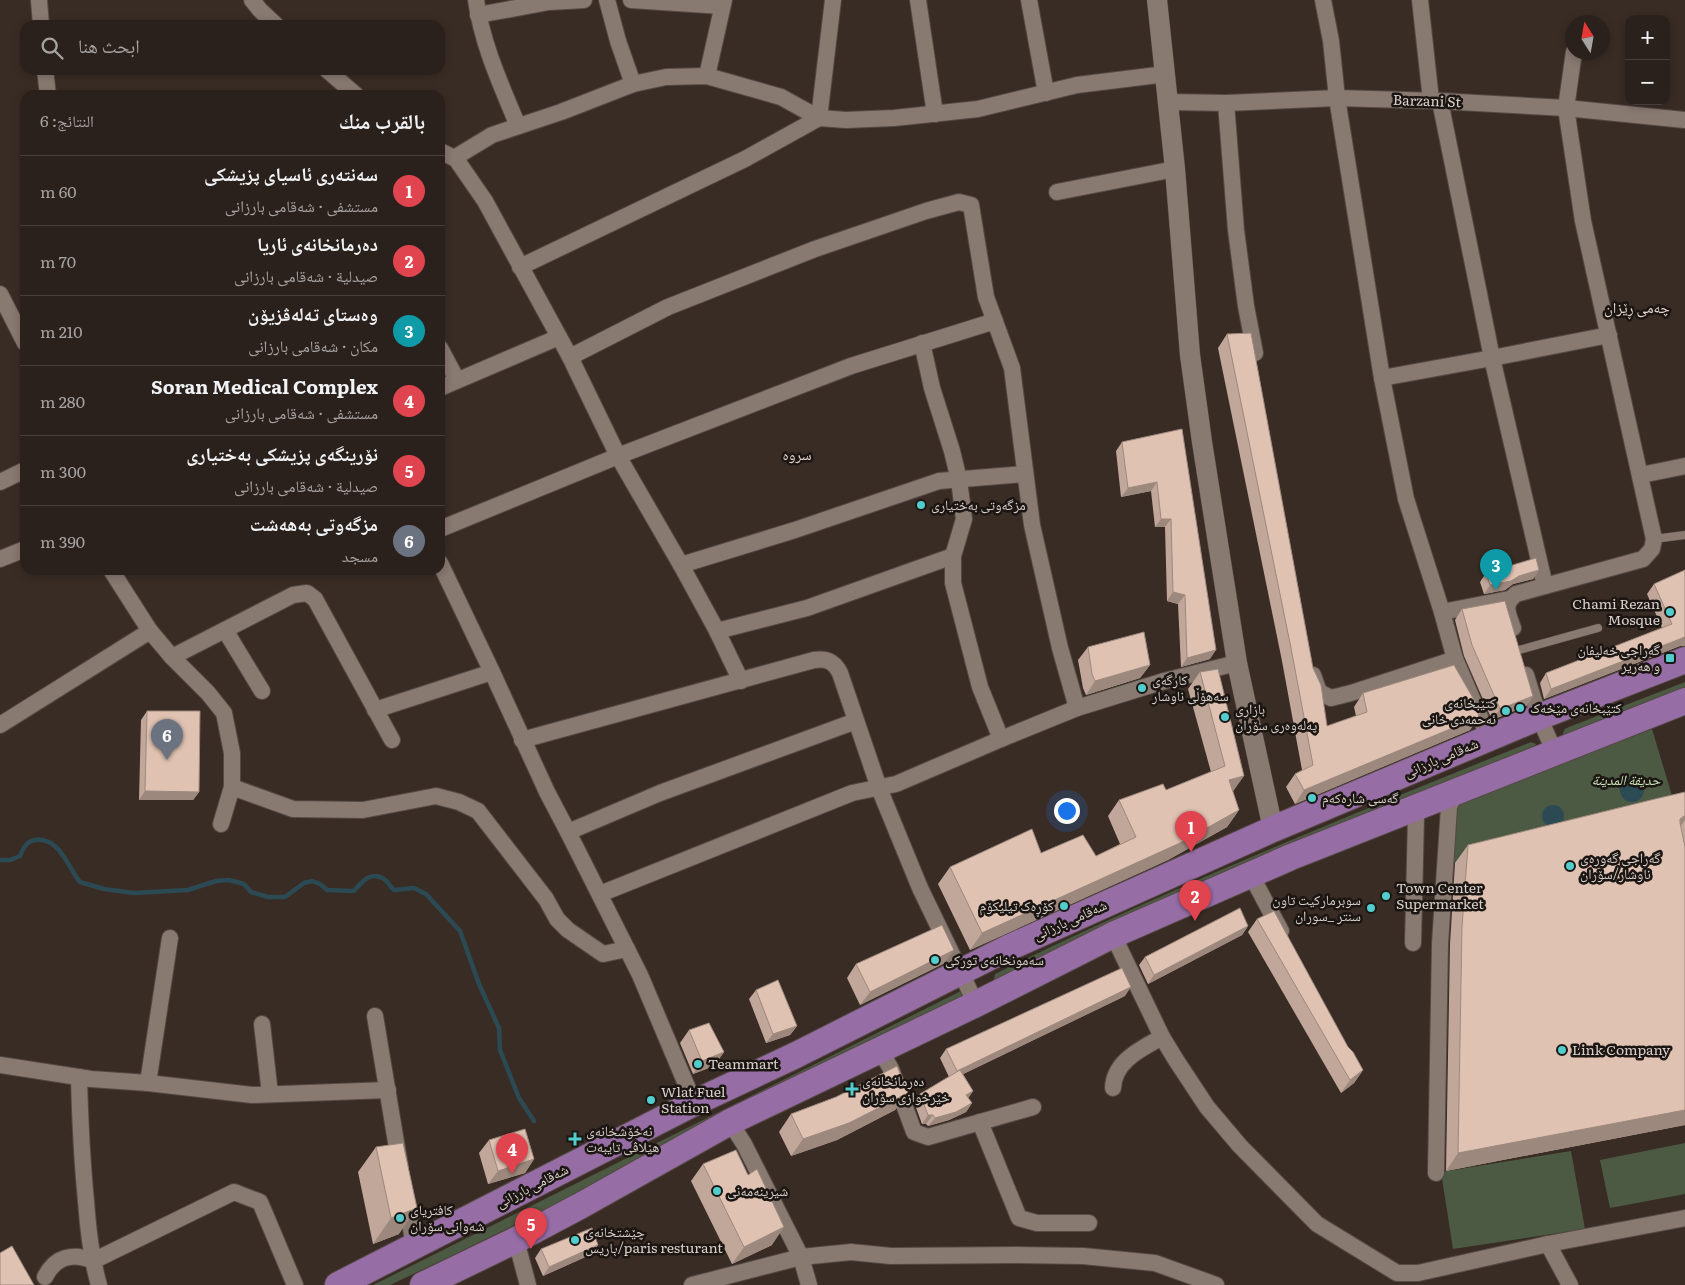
<!DOCTYPE html>
<html lang="ar">
<meta charset="utf-8">
<style>
:root{--surface:#2b211c;--page:#372e29;--text:#f1f3f6;--muted:#a6a3a3;--line:#473e3b;--accent:#ea580c}
body{margin:0;font-family:Literata,"Noto Naskh Arabic",serif;background:var(--page);color:var(--text);direction:rtl}
.controls{position:absolute;right:15px;top:15px;display:grid;overflow:hidden;border-radius:10px;box-shadow:0 2px 8px #0003}
.controls button{width:45px;height:45px;display:grid;place-items:center;padding:0;border:0;border-bottom:1px solid var(--line);background:var(--surface);color:var(--text);font:25px sans-serif}
.compass{position:absolute;left:1565px;top:15px;width:45px;height:45px;border-radius:50%;background:var(--surface);box-shadow:0 2px 8px #0003;rotate:349deg}
.you{position:absolute;left:1066px;top:810px;width:18px;height:18px;margin:-12px;border:4px solid #fff;border-radius:50%;background:#1a73e8;box-shadow:0 0 0 8px #1a73e833}
.badge{display:grid;place-items:center;width:32px;height:32px;border-radius:50%;background:var(--accent);color:#fff;font-size:16px;font-weight:700}
.pin{position:absolute;translate:-50% -41px;filter:drop-shadow(0 1px 2px #0008)}
.pin::after{content:'';position:absolute;top:26px;width:18px;height:15px;background:inherit;clip-path:polygon(0 0,100% 0,50% 100%)}
.list{margin:0;padding:0;list-style:none}
h2{display:flex;justify-content:space-between;align-items:center;height:65px;margin:0;padding:0 20px;font-size:21px}
h2 small{font-size:16px;font-weight:400;color:var(--muted)}
.list li{display:grid;grid-template-columns:32px 1fr auto;gap:15px;align-items:center;box-sizing:border-box;height:70px;padding:0 20px;border-top:1px solid var(--line)}
.list b{display:block;font-size:19px;white-space:nowrap}
.list p{margin:0;font-size:16px;white-space:nowrap;color:var(--muted)}
.list em{font-size:16px;font-style:normal;color:var(--muted)}
.icon{flex:none;width:28px;height:28px;fill:none;stroke:currentColor;stroke-width:2;stroke-linecap:round;stroke-linejoin:round}
.map{position:relative;flex:none;width:1685px;height:1285px;overflow:hidden;direction:ltr}
.search{position:absolute;background:var(--surface);box-shadow:0 2px 8px #0003;left:20px;top:20px;width:425px;height:55px;display:flex;align-items:center;gap:12px;box-sizing:border-box;padding:0 18px;border-radius:15px;color:var(--muted);font-size:19px}
.panel{position:absolute;background:var(--surface);box-shadow:0 2px 8px #0003;left:20px;top:90px;width:425px;height:485px;border-radius:15px;direction:rtl}
.map>svg:first-child{display:block}
</style>
<div class="map">
<svg width="1685" height="1285" viewBox="0 0 1685 1285">
<rect width="100%" height="100%" fill="#392c25"/>
<g fill="#4c5943">
<polygon points="1685,682 1685,692 1565,737 1563,733 1565,729 1569,727"/>
<polygon points="1652,729 1676,809 1446,865 1449,807"/>
<path d="M1531 742 1536 744 1534 749 1000 982 994 979 995 974C1170 887 1351 815 1531 742Z"/>
<path d="M961 991 966 997C773 1092 584 1194 390 1285H373Z"/>
<polygon points="1685,1143 1685,1194 1610,1208 1600,1160"/>
<polygon points="1571,1151 1585,1229 1453,1249 1441,1172"/>
</g>
<g fill="#2b4a54">
<circle cx="1632" cy="790" r="12"/>
<circle cx="1553" cy="816" r="11"/>
</g>
<g fill="none" stroke-linecap="round" stroke-linejoin="round">
<path stroke="#2b4a54" stroke-width="4.5" d="M0 860H10L20 856C23 849 26 841 35 840 60 837 67 866 80 882L104 889 134 893 188 890 216 881 229 880 244 884 251 892 268 897H285L304 883 312 881 320 884 327 890 354 891C361 883 370 871 382 878 387 880 390 886 394 890L414 888 426 894 460 931 479 984 499 1028 500 1050 506 1065 519 1098 534 1121"/>
<defs>
<g id="service">
<polyline points="1654,539 1685,535"/>
<polyline points="1519,650 1598,628"/>
</g>
<g id="minor">
<polyline points="39,0 41,25"/>
<polyline points="252,0 260,10 276,25"/>
<path d="M476 0C482 44 501 85 518 126"/>
<polyline points="607,0 618,41 633,84"/>
<polyline points="631,0 722,6"/>
<polyline points="918,0 935,114"/>
<polyline points="1029,0 1046,93"/>
<polyline points="1323,0 1331,41 1337,98 1382,378 1406,499 1442,612 1455,659 1489,738"/>
<polyline points="1420,0 1431,100"/>
<polyline points="478,15 549,2 584,0"/>
<polyline points="45,70 48,95"/>
<polyline points="327,70 356,95"/>
<polyline points="707,76 724,0"/>
<polyline points="1440,101 1492,358 1545,586"/>
<polyline points="1169,102 1226,103 1337,98 1440,101 1566,108 1685,120"/>
<polyline points="1226,103 1236,230 1246,306 1255,353"/>
<polyline points="440,151 456,159 485,201 570,357 618,456 681,565 717,631 741,681"/>
<polyline points="454,158 492,135 561,112 633,84 666,77 707,76 781,97 819,118 846,120 894,118 978,109 1077,85 1166,74"/>
<polyline points="1057,192 1175,169"/>
<polyline points="520,267 745,159 819,118 833,0"/>
<polyline points="0,294 25,343"/>
<polyline points="922,343 932,388 952,451 959,480 964,519 953,556 953,583 980,687 1001,739"/>
<polyline points="440,348 457,380"/>
<polyline points="570,357 668,307 815,249 926,211 959,202 971,205 986,297 1012,368 1032,525 1060,648 1077,708"/>
<polyline points="1382,378 1492,358 1609,335"/>
<polyline points="440,388 559,337"/>
<polyline points="1641,475 1685,466"/>
<polyline points="0,482 25,470"/>
<polyline points="440,529 618,456 851,366 995,321"/>
<polyline points="0,559 25,549"/>
<polyline points="440,563 492,672 547,792 568,832 640,975 694,1103"/>
<polyline points="681,565 795,530 939,481 1025,474"/>
<polyline points="111,570 150,631 172,657 208,693 224,713 232,753 232,787 221,824"/>
<polyline points="1442,612 1509,599"/>
<path d="M1513 628C1508 613 1502 605 1516 594L1643 559 1652 549 1654 539 1583 221 1566 108 1574 52"/>
<polyline points="225,630 262,691"/>
<polyline points="717,631 807,608 953,556"/>
<polyline points="172,657 293,595 307,593 315,599 392,740"/>
<polyline points="1313,675 1319,692 1331,698 1351,693 1455,659"/>
<polyline points="1526,675 1539,717 1555,753"/>
<polyline points="375,710 492,672"/>
<polyline points="0,725 150,631"/>
<path d="M522 740 814 660C826 658 834 661 840 673L879 788 920 888 976 1004"/>
<polyline points="232,787 293,809 363,810 436,796 459,802 478,811 546,899 557,919 568,930 603,954 627,949"/>
<polyline points="568,832 660,793 856,721"/>
<polyline points="1251,875 1281,931"/>
<polyline points="600,894 852,793 896,784 1001,739 1077,708 1164,681 1237,663"/>
<polyline points="1113,935 1162,1037 1176,1060 1207,1107 1240,1146 1317,1224 1397,1273 1418,1273 1548,1244"/>
<polyline points="1413,943 1416,817 1418,806"/>
<polyline points="375,1016 400,1166"/>
<polyline points="262,1024 270,1094"/>
<polyline points="880,1050 891,1069 914,1132 928,1137 1033,1107"/>
<polyline points="0,1065 91,1079 148,1083 252,1095 388,1090"/>
<path d="M79 1077C80 1119 82 1160 86 1201 88 1229 91 1258 99 1285"/>
<polyline points="148,1083 170,938"/>
<path d="M1113 1088C1114 1061 1141 1049 1162 1037"/>
<polyline points="730,1122 744,1144 801,1257 809,1285"/>
<polyline points="980,1122 1019,1218 1037,1223 1089,1223"/>
<polyline points="1436,1173 1440,944 1449,807 1456,790"/>
<polyline points="406,1197 414,1247"/>
<polyline points="516,1240 528,1285"/>
<path d="M45 1277C55 1257 73 1252 93 1261L234 1192 260 1202 295 1285"/>
<polyline points="692,1285 801,1257 851,1252 891,1256 1014,1255 1083,1256 1155,1263 1216,1285"/>
<polyline points="1570,1285 1548,1244 1685,1218"/>
</g>
<polyline id="tertiary" points="1157,0 1175,169 1190,355 1202,442 1237,663 1273,829"/>
<g id="trunk">
<polyline points="338,1285 694,1103 796,1055 1008,948 1273,829 1539,717 1685,660"/>
<polyline points="423,1285 516,1240 580,1206 730,1122 976,1004 1113,935 1291,857 1685,701"/>
</g>
</defs>
<use href="#service" stroke="#544943" stroke-width="9"/>
<use href="#minor" stroke="#544943" stroke-width="18"/>
<use href="#tertiary" stroke="#544943" stroke-width="21"/>
<use href="#trunk" stroke="#544943" stroke-width="28"/>
<use href="#service" stroke="#887971" stroke-width="8"/>
<use href="#minor" stroke="#887971" stroke-width="16"/>
<use href="#tertiary" stroke="#887971" stroke-width="20"/>
<use href="#trunk" stroke="#976da6" stroke-width="26"/>
</g>
<g fill="#c0a799">
<polygon points="1227,334 1313,668 1327,726 1356,716 1354,707 1363,693 1481,712 1479,715 1479,717 1470,730 1295,804 1286,787 1295,774 1302,770 1282,661 1218,348"/>
<polygon points="1182,429 1210,659 1181,667 1178,604 1167,601 1165,527 1155,527 1151,491 1121,497 1116,451 1122,442"/>
<polygon points="1539,570 1533,579 1513,584 1505,590 1484,594 1480,582 1486,573"/>
<polygon points="1685,570 1680,646 1544,699 1540,683 1546,673 1662,628 1647,594 1654,584"/>
<polygon points="1462,609 1533,696 1526,706 1492,720 1464,656 1455,620"/>
<polygon points="1088,647 1150,665 1140,678 1086,695 1083,688 1078,660"/>
<polygon points="1200,672 1233,792 1239,810 1227,827 1168,860 970,950 938,884 950,867 1041,853 1096,856 1120,844 1108,816 1119,800 1166,790 1211,772 1188,689"/>
<polygon points="147,711 199,792 193,800 139,800 141,720"/>
<polygon points="1685,792 1685,1125 1446,1171 1450,944 1455,863 1468,845"/>
<polygon points="1257,919 1348,1047 1363,1070 1354,1083 1341,1093 1248,932"/>
<polygon points="1248,926 1242,935 1148,984 1139,965 1145,957"/>
<polygon points="945,963 860,1005 847,978 856,964"/>
<polygon points="756,990 797,1026 790,1035 766,1043 749,999"/>
<polygon points="1125,996 963,1074 973,1091 968,1098 972,1103 966,1112 949,1120 928,1126 926,1124 922,1124 914,1102 920,1094 949,1077 940,1058 946,1049"/>
<polygon points="689,1030 724,1052 714,1066 693,1074 680,1043"/>
<polygon points="908,1093 895,1110 837,1140 791,1156 779,1132 791,1114"/>
<polygon points="489,1140 534,1159 525,1173 488,1184 479,1153"/>
<polygon points="376,1147 399,1234 373,1244 358,1172"/>
<polygon points="703,1164 748,1175 772,1245 732,1264 691,1181"/>
<polygon points="541,1249 592,1254 543,1276 535,1258"/>
</g>
<g fill="#9c887d">
<polygon points="1157,482 1151,491 1121,497 1128,488"/>
<polygon points="1161,519 1171,519 1165,527 1155,527"/>
<polygon points="1539,570 1533,579 1513,584 1505,590 1484,594 1490,585"/>
<polygon points="1173,592 1185,595 1178,604 1167,601"/>
<polygon points="1685,637 1685,646 1680,646 1544,699 1551,689"/>
<polygon points="1216,650 1210,659 1181,667 1187,658"/>
<polygon points="1150,665 1140,678 1086,695 1095,681"/>
<polygon points="1533,696 1526,706 1492,720 1500,709"/>
<polygon points="1481,712 1477,717 1479,717 1470,730 1295,804 1304,790"/>
<polygon points="1244,776 1232,793 1229,780"/>
<polygon points="145,791 199,792 193,800 139,800"/>
<polygon points="1239,810 1227,827 1168,860 970,950 982,933"/>
<polygon points="1684,816 1685,816 1685,820 1675,834 1680,819"/>
<polygon points="1248,926 1242,935 1148,984 1154,975"/>
<polygon points="954,950 945,963 860,1005 870,992"/>
<polygon points="1131,987 1125,996 951,1080 957,1071"/>
<polygon points="797,1026 790,1035 766,1043 773,1034"/>
<polygon points="724,1052 714,1066 693,1074 702,1061"/>
<polygon points="1363,1070 1354,1083 1341,1093 1350,1080"/>
<polygon points="973,1091 967,1100 966,1095"/>
<polygon points="908,1093 895,1110 837,1140 791,1156 803,1139"/>
<polygon points="972,1103 966,1112 949,1120 928,1126 935,1118"/>
<polygon points="1685,1110 1685,1125 1446,1171 1458,1153"/>
<polygon points="928,1115 933,1115 926,1124 922,1124"/>
<polygon points="534,1159 525,1173 488,1184 498,1171"/>
<polygon points="417,1208 399,1234 373,1244 391,1218"/>
<polygon points="784,1227 772,1245 732,1264 744,1247"/>
<polygon points="598,1245 592,1254 543,1276 549,1267"/>
</g>
<g fill="#dfc2b2" stroke="#9c887d">
<polygon points="1251,333 1313,668 1321,685 1327,726 1367,712 1363,693 1454,665 1481,712 1478,713 1479,717 1304,790 1295,774 1313,765 1291,648 1227,334"/>
<polygon points="1182,429 1216,650 1187,658 1185,595 1173,592 1171,519 1161,519 1157,482 1128,488 1122,442"/>
<polygon points="1536,558 1539,570 1519,576 1511,581 1490,585 1486,573"/>
<polygon points="1685,570 1685,637 1551,689 1546,673 1672,624 1654,584"/>
<polygon points="1505,601 1533,696 1500,709 1472,645 1462,609"/>
<polygon points="1144,632 1150,665 1095,681 1092,674 1088,647"/>
<polygon points="1218,669 1244,776 1229,780 1239,810 1180,843 982,933 950,867 1032,829 1041,853 1083,835 1096,856 1136,837 1119,800 1163,784 1166,790 1225,766 1200,672"/>
<polygon points="147,711 200,711 199,792 145,791"/>
<polygon points="1685,792 1685,816 1684,816 1680,819 1680,823 1685,847 1685,1110 1458,1153 1462,927 1468,845 1655,799"/>
<polygon points="1240,908 1248,926 1154,975 1145,957"/>
<polygon points="1274,911 1348,1047 1353,1052 1363,1070 1350,1080 1257,919"/>
<polygon points="942,925 954,950 870,992 856,964"/>
<polygon points="1122,968 1131,987 957,1071 946,1049"/>
<polygon points="778,980 797,1026 773,1034 756,990"/>
<polygon points="709,1023 724,1052 702,1061 689,1030"/>
<polygon points="897,1066 908,1093 849,1123 803,1139 791,1114 836,1097"/>
<polygon points="960,1070 973,1091 966,1095 972,1103 956,1112 935,1118 933,1115 928,1115 920,1094"/>
<polygon points="525,1129 534,1159 498,1171 489,1140"/>
<polygon points="403,1143 417,1208 391,1218 376,1147"/>
<polygon points="736,1150 748,1175 757,1169 784,1227 744,1247 703,1164"/>
<polygon points="592,1228 598,1245 549,1267 541,1249"/>
<polygon points="12,1246 34,1285 0,1285 0,1253"/>
</g>
<g fill="#52cdce" stroke="#1c1613" stroke-width="2">
<circle cx="921" cy="505" r="5"/>
<circle cx="1670" cy="612" r="5"/>
<rect x="1665" y="653" width="10" height="10" rx="2.5"/>
<circle cx="1142" cy="688" r="5"/>
<circle cx="1520" cy="708" r="5"/>
<circle cx="1506" cy="711" r="5"/>
<circle cx="1225" cy="717" r="5"/>
<circle cx="1312" cy="798" r="5"/>
<circle cx="1570" cy="866" r="5"/>
<circle cx="1386" cy="896" r="5"/>
<circle cx="1064" cy="906" r="5"/>
<circle cx="1371" cy="908" r="5"/>
<circle cx="935" cy="960" r="5"/>
<circle cx="1562" cy="1050" r="5"/>
<circle cx="698" cy="1064" r="5"/>
<path d="M849.5 1081.5h5v5h5v5h-5v5h-5v-5h-5v-5h5z"/>
<circle cx="651" cy="1100" r="5"/>
<path d="M572.5 1131.5h5v5h5v5h-5v5h-5v-5h-5v-5h5z"/>
<circle cx="717" cy="1191" r="5"/>
<circle cx="400" cy="1218" r="5"/>
<circle cx="575" cy="1240" r="5"/>
</g>
<g text-anchor="middle" stroke-width="5" stroke-linejoin="round" paint-order="stroke">
<g font-size="14" fill="#d8d0cb" stroke="#1c1613">
<text transform="translate(1427 101) rotate(2)" y="5">Barzani St</text>
<text transform="translate(1441 758) rotate(-23)" y="5">شەقامی بارزانی</text>
<text transform="translate(1070 920) rotate(-24)" y="5">شەقامی بارزانی</text>
<text transform="translate(532 1186) rotate(-27)" y="5">شەقامی بارزانی</text>
</g>
<g font-size="14" fill="#d8d0cb" stroke="#1c1613" text-anchor="start">
<text x="931" y="510">مزگەوتی بەختیاری</text>
<text x="1660" y="609" text-anchor="end">Chami Rezan<tspan x="1660" dy="16">Mosque</tspan></text>
<text x="1660" y="655" text-anchor="end">گەراجی خەلیفان<tspan x="1660" dy="16">و هەریر</tspan></text>
<text x="1152" y="685">کارگەی<tspan x="1152" dy="16">سەهۆڵی ناوشار</tspan></text>
<text x="1496" y="708" text-anchor="end">کتێبخانەی<tspan x="1496" dy="16">ئەحمەدی خانی</tspan></text>
<text x="1530" y="713">کتێبخانەی مێخەک</text>
<text x="1235" y="714">بازاڕی<tspan x="1235" dy="16">پەلەوەری سۆران</tspan></text>
<text x="1322" y="803">گەسی شارەکەم</text>
<text x="1580" y="863">گەراجی گەورەی<tspan x="1580" dy="16">ناوشار/سۆران</tspan></text>
<text x="1396" y="893">Town Center<tspan x="1396" dy="16">Supermarket</tspan></text>
<text x="1361" y="905" text-anchor="end">سوبرماركيت تاون<tspan x="1361" dy="16">سنتر _سوران</tspan></text>
<text x="1054" y="911" text-anchor="end">کۆڕەک تیلیکۆم</text>
<text x="945" y="965">سەمونخانەی تورکی</text>
<text x="1572" y="1055">Link Company</text>
<text x="708" y="1069">Teammart</text>
<text x="862" y="1086">دەرمانخانەی<tspan x="862" dy="16">خێرخوازی سۆران</tspan></text>
<text x="661" y="1097">Wlat Fuel<tspan x="661" dy="16">Station</tspan></text>
<text x="586" y="1136">نەخۆشخانەی<tspan x="586" dy="16">هێلاڤی تایبەت</tspan></text>
<text x="727" y="1196">شیرینەمەنی</text>
<text x="410" y="1215">کافتریای<tspan x="410" dy="16">شەوانی سۆران</tspan></text>
<text x="585" y="1237">چێشتخانەی<tspan x="585" dy="16">پاریس/paris resturant</tspan></text>
</g>
<g font-size="14" font-style="italic" fill="#cae7b7" stroke="#1c1613">
<text x="1626" y="785">حديقة المدينة</text>
</g>
<g font-size="15" fill="#e5d4cc" stroke="#1c1613">
<text x="1637" y="313">چەمی ڕێزان</text>
<text x="797" y="460">سروە</text>
</g>
</g>
</svg>
<div class="controls">
<button>+</button>
<button>−</button>
</div>
<svg class="compass" viewBox="-18 -18 36 36"><path d="M0-13l5 13h-10z" fill="#e53935"/><path d="M0 13l5-13h-10z" fill="#a6a3a3"/></svg>
<div class="you"></div>
<div class="pin badge" style="left:1191px;top:852px;background:#e0444e">1</div>
<div class="pin badge" style="left:1195px;top:921px;background:#e0444e">2</div>
<div class="pin badge" style="left:1496px;top:590px;background:#0f9aa8">3</div>
<div class="pin badge" style="left:512px;top:1174px;background:#e0444e">4</div>
<div class="pin badge" style="left:531px;top:1249px;background:#e0444e">5</div>
<div class="pin badge" style="left:167px;top:760px;background:#6b7280">6</div>
<div class="search"><svg class="icon" aria-label="search" viewBox="0 0 24 24"><circle cx="10" cy="10" r="6"/><path d="M15 15l6 6"/></svg>ابحث هنا</div>
<section class="panel">
<h2>بالقرب منك<small>النتائج: 6</small></h2>
<ul class="list">
<li><span class="badge" style="background:#e0444e">1</span><div><b>سەنتەری ئاسیای پزیشکی</b><p>مستشفى · شەقامی بارزانی</p></div><em>60 m</em></li>
<li><span class="badge" style="background:#e0444e">2</span><div><b>دەرمانخانەی ئاریا</b><p>صيدلية · شەقامی بارزانی</p></div><em>70 m</em></li>
<li><span class="badge" style="background:#0f9aa8">3</span><div><b>وەستای تەلەڤزیۆن</b><p>مكان · شەقامی بارزانی</p></div><em>210 m</em></li>
<li><span class="badge" style="background:#e0444e">4</span><div><b>Soran Medical Complex</b><p>مستشفى · شەقامی بارزانی</p></div><em>280 m</em></li>
<li><span class="badge" style="background:#e0444e">5</span><div><b>نۆرینگەی پزیشکی بەختیاری</b><p>صيدلية · شەقامی بارزانی</p></div><em>300 m</em></li>
<li><span class="badge" style="background:#6b7280">6</span><div><b>مزگەوتی بەهەشت</b><p>مسجد</p></div><em>390 m</em></li>
</ul>
</section>
</div>
